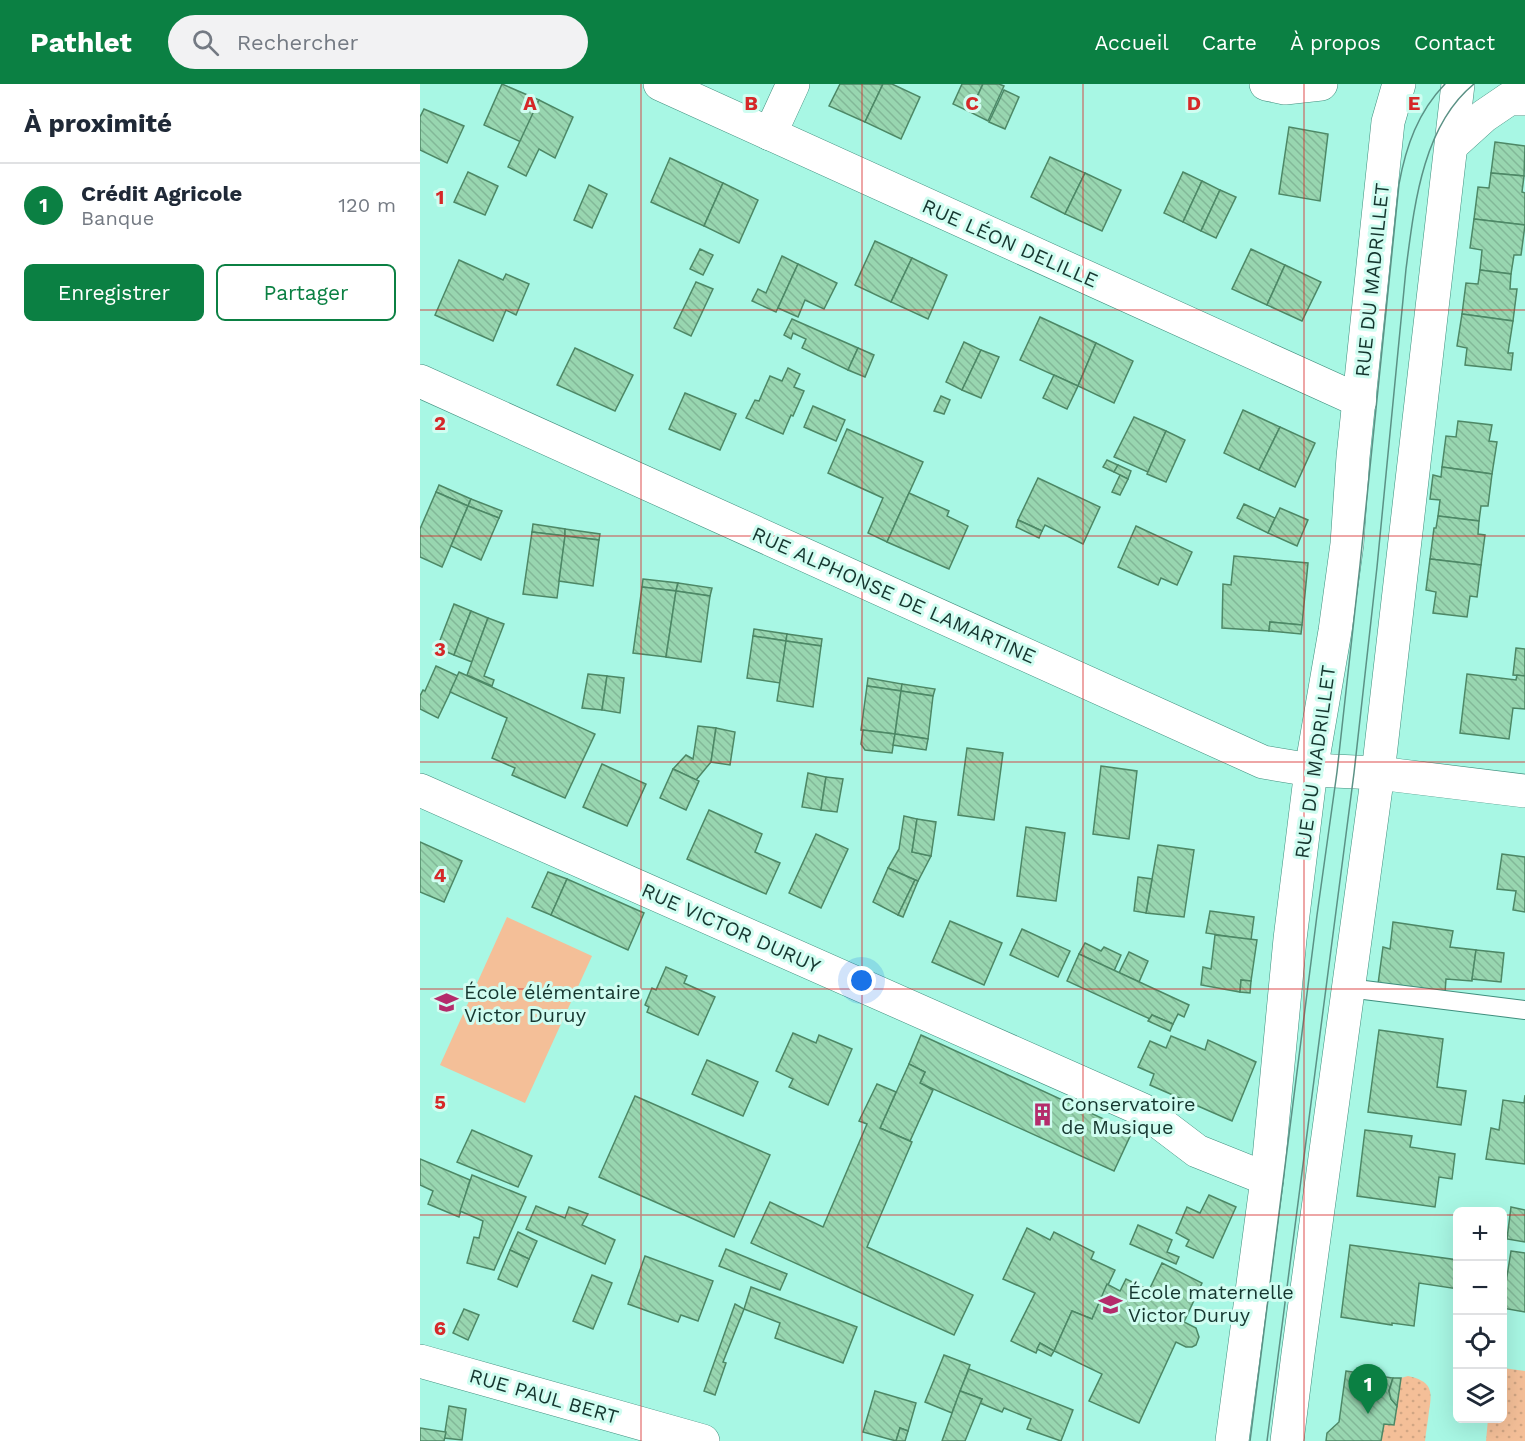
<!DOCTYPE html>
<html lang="fr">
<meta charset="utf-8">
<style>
:root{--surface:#fff;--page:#f2f2f3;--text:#1f2937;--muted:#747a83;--line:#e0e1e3;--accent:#0b8043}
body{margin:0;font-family:"Work Sans",sans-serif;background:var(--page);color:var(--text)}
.controls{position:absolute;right:18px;bottom:18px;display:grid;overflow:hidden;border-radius:9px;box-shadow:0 6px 24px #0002}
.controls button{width:54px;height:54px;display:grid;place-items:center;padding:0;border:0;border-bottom:2px solid var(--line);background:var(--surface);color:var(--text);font:30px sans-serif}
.you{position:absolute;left:442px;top:897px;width:21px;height:21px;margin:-15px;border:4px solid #fff;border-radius:50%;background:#1a73e8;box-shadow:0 0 0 9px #1a73e833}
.badge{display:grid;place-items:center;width:39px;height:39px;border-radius:50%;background:var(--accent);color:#fff;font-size:20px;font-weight:700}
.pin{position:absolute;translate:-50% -50px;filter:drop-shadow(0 2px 3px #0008)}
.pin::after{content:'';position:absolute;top:32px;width:21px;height:18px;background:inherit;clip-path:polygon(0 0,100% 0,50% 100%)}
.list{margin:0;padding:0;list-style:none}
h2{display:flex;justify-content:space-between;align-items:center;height:78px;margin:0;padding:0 24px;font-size:26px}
h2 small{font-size:20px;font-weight:400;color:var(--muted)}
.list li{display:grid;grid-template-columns:39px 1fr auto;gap:18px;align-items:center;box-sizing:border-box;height:84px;padding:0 24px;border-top:2px solid var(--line)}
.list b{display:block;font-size:22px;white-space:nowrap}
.list p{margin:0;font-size:20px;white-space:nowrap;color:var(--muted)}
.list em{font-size:20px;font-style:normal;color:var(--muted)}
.actions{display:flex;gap:12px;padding:18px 24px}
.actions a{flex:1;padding:14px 0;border:2px solid var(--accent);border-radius:9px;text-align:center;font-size:21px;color:var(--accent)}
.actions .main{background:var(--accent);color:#fff}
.icon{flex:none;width:33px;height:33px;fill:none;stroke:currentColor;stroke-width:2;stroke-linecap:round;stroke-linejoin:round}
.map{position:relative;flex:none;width:1105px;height:1357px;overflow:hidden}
header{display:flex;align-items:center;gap:36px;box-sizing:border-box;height:84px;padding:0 30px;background:var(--accent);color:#fff}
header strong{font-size:28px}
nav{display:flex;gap:33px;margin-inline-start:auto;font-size:21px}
.search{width:420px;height:54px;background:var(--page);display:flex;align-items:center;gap:15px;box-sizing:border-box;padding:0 21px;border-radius:33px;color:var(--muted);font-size:22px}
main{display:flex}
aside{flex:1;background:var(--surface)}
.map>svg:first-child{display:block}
</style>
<header>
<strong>Pathlet</strong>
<div class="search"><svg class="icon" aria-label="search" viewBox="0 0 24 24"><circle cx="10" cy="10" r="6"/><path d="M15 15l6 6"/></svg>Rechercher</div>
<nav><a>Accueil</a><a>Carte</a><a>À propos</a><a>Contact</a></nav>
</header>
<main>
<aside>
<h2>À proximité<small></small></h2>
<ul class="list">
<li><span class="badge">1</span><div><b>Crédit Agricole</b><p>Banque</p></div><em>120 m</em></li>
</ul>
<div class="actions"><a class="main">Enregistrer</a><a>Partager</a></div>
</aside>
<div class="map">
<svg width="1105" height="1357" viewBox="0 0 1105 1357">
<defs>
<pattern id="grass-dots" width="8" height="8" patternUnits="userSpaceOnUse" patternTransform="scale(1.5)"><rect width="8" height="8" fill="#f4bf98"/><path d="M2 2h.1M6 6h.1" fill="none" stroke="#d0a583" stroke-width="1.8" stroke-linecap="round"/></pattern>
<pattern id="building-back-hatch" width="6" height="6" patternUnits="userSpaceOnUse" patternTransform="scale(1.5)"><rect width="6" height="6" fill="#98d6b0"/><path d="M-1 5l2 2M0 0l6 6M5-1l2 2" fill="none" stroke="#82b898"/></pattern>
</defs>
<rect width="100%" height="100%" fill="#a8f7e4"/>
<g fill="url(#grass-dots)">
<polygon points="1083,1284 1105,1287 1105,1357 1066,1357 1068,1335 1082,1334"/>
<path d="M988 1292C1011 1297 1013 1306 1009 1327 1008 1337 1006 1347 1005 1357H961L964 1340 974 1341 981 1294Z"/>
</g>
<polygon fill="#f4bf98" points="87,833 172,872 105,1019 20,981"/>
<g fill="url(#building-back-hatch)" stroke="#4d8866" stroke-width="1.5">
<polygon points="82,0 119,16 101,58 64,41"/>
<polygon points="420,0 463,0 445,38 409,22"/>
<polygon points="463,0 472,0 500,13 481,55 445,38"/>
<polygon points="542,0 563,0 550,28 533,20"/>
<polygon points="563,0 579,0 584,2 568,37 550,28"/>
<polygon points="584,6 599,13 585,45 569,38"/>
<polygon points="119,16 153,33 135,74 119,65 106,92 88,83"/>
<polygon points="4,25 44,42 27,79 0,66 0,33"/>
<polygon points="869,43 908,50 900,117 859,110"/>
<polygon points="1075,58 1105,62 1104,92 1071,89"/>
<polygon points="630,73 665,89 645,130 611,113"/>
<polygon points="250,74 303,99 284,142 231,118"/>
<polygon points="48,88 78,102 65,131 34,118"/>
<polygon points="763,88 782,97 763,138 744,129"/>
<polygon points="665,89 701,106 682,147 645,130"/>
<polygon points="1071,89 1104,92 1102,108 1105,109 1105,141 1054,135 1058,103 1069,104"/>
<polygon points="782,97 800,106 781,147 763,138"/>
<polygon points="303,99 338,116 319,159 284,142"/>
<polygon points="169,101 187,110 172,144 154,136"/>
<polygon points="800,106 816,113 796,154 781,147"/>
<polygon points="1054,135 1105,141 1101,171 1094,171 1091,190 1060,186 1062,166 1050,164"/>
<polygon points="455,157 492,174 471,218 435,201"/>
<polygon points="280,165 293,171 283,191 270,185"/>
<polygon points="831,165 865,181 847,221 812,205"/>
<polygon points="362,172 378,180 356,228 332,217 338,205 346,209"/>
<polygon points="492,174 527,191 508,235 471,218"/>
<polygon points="39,176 83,196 86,190 109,200 96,231 86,226 73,257 15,231"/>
<polygon points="378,180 417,199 404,225 385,216 378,233 358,224"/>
<polygon points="865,181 901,198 882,237 847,221"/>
<polygon points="1060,186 1091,190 1090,205 1097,205 1093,237 1042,230 1046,199 1058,200"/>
<polygon points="276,198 293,205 271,252 254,244"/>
<polygon points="1042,230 1093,237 1088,269 1093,269 1091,286 1045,281 1047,264 1037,262"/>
<polygon points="620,233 676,259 658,302 600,276"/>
<polygon points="372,235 438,264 428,286 382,264 386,255 373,249 371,255 364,251"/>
<polygon points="544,258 561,266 542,306 526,298"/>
<polygon points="676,259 713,277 694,319 658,302"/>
<polygon points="155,264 213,291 195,327 137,301"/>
<polygon points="438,264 454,271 445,293 428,286"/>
<polygon points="561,266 579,273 561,314 542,306"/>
<polygon points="368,284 380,290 374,303 384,307 373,332 371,331 363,350 326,334 335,316 339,317 350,292 362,297"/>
<polygon points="634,291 658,302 647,325 623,314"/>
<polygon points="265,309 316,330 300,366 249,345"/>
<polygon points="521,312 530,316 524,330 514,327"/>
<polygon points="393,322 425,336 416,357 384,343"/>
<polygon points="823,326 860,343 839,386 804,369"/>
<polygon points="714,333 746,347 728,388 694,373"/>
<polygon points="1038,337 1072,341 1069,357 1077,358 1072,390 1022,383 1026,352 1036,353"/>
<polygon points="860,343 895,359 875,403 839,386"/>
<polygon points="427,345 503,378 467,458 448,449 463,414 408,389"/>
<polygon points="746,347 765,356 746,398 727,390"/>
<polygon points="687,376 698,381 694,388 683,383"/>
<polygon points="698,381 711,387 708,395 694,388"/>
<polygon points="1022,383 1072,390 1068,422 1061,422 1059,437 1018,432 1020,416 1010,415 1013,391 1021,393"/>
<polygon points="700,391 708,395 700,411 692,408"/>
<polygon points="618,394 680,423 663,460 625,441 622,447 598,436"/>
<polygon points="19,401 51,415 48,422 16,408"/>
<polygon points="16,408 48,422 22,483 0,473 0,445"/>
<polygon points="489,409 529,427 527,432 548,442 529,485 467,458"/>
<polygon points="51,415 82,427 79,434 48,422"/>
<polygon points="824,420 855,434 848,449 817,434"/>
<polygon points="48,422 79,434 61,476 31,462"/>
<polygon points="860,424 888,436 877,462 848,449"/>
<polygon points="1018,432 1059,437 1058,450 1065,451 1061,481 1010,475 1014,444 1016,444"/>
<polygon points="598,436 622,447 619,454 596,443"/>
<polygon points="113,440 145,445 145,452 112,448"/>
<polygon points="716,442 772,468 757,501 741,494 738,501 698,483"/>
<polygon points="145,445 180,450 179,456 145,452"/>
<polygon points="112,448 145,452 137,514 103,510"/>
<polygon points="145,452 179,456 173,502 139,497"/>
<polygon points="814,472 888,479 882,541 850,538 849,547 802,544 803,500 811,501"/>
<polygon points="1010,475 1061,481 1057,513 1050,512 1047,533 1013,529 1016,508 1006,506"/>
<polygon points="223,495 258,499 256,507 222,503"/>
<polygon points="258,499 292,504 290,512 256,507"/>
<polygon points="222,503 256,507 246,573 213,569"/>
<polygon points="256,507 290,512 281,578 246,573"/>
<polygon points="34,520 51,527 34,571 17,564"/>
<polygon points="51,527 68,534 52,578 34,571"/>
<polygon points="68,534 84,540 64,592 74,596 72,602 47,591"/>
<polygon points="850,538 882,541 881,550 849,547"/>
<polygon points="334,545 367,550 366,557 333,552"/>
<polygon points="367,550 402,555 401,562 366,557"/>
<polygon points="333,552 366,557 360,599 327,594"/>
<polygon points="366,557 401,562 393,623 357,617"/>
<polygon points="1096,564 1105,565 1105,592 1093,591"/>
<polygon points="16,582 38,592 18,634 0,625 0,612 3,606 5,607"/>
<polygon points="39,588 175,650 145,714 92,691 95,684 72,674 87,634 30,608"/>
<polygon points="168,590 187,592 182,626 162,624"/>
<polygon points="1047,590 1096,596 1097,591 1105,592 1105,625 1093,624 1089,655 1040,649"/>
<polygon points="187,592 204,594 200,629 182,626"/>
<polygon points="448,594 482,600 481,607 447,602"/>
<polygon points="482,600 515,605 513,612 481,607"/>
<polygon points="447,602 481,607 475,650 441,646"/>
<polygon points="481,607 513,612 508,655 475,650"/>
<polygon points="278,642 296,644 291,678 276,696 253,685 266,671 273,675"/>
<polygon points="296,644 315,648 310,681 291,678"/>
<polygon points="443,646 475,650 472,669 445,666 441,660"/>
<polygon points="475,650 508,655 506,666 473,661"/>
<polygon points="547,664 583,669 574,736 538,731"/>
<polygon points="182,680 226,700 207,742 163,723"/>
<polygon points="681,682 717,687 709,755 673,750"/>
<polygon points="253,685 279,697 266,726 240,714"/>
<polygon points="388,689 406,693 401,726 382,723"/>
<polygon points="406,693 423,695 417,728 401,726"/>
<polygon points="289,726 342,750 335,768 360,779 346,810 267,775"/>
<polygon points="484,732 497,735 492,768 511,772 498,797 468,784 479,765"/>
<polygon points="497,735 516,738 511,772 492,768"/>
<polygon points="606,743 645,749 636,817 597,812"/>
<polygon points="396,750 428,765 401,824 369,809"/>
<polygon points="0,758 42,777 24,818 0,808"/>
<polygon points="738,761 774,766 764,833 726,829"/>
<polygon points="1082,770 1105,773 1105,828 1093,826 1096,807 1077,805"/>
<polygon points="468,784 495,796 478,831 453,818"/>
<polygon points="128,788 147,795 131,831 112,823"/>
<polygon points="718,793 732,795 726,829 714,827"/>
<polygon points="147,795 224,829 208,866 131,831"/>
<polygon points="495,796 498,797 483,833 478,831"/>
<polygon points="790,827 834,833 831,856 786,849"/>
<polygon points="530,837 582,859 564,901 512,878"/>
<polygon points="973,838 1033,847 1030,863 1056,866 1052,897 1026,895 1025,909 958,900 963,863 970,865"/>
<polygon points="602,845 650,867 638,893 590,871"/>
<polygon points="795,851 837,856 831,897 821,896 820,908 781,901 783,883 791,885"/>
<polygon points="665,859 681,867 684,863 701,871 694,887 659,870"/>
<polygon points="1056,866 1084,869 1081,898 1052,895"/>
<polygon points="709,868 728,877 719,898 699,889"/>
<polygon points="659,870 769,921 764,933 758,930 753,940 732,931 730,935 647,897"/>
<polygon points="246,883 267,892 264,899 295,913 278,951 227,928 229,923 225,921 232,904 236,906"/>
<polygon points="821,896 831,897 830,909 820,908"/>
<polygon points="732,931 753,940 750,947 728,937"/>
<polygon points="959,946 1023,955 1017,1003 1046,1007 1041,1041 948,1028"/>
<polygon points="373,949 396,959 399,951 432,965 408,1021 369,1003 373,995 356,987"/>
<polygon points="501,951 712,1048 694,1087 500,999 505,988 489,980"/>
<polygon points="751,952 785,966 788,956 836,978 812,1037 730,1001 734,990 718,983 730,957 746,964"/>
<polygon points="287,976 338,998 323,1032 272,1010"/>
<polygon points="489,980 505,988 500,999 513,1006 490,1057 460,1044"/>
<polygon points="457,1000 476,1008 460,1044 492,1058 447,1163 553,1211 534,1251 331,1159 350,1118 403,1143 447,1040 439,1037"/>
<polygon points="1105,1011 1105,1080 1066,1075 1071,1044 1079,1046 1083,1016 1104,1019"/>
<polygon points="215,1012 350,1071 314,1153 179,1093"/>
<polygon points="52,1046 112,1072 98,1103 37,1078"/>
<polygon points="945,1046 992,1052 990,1063 1035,1070 1032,1095 1019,1093 1015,1123 937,1112"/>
<polygon points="0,1075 50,1096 39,1133 8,1120 13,1107 0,1101"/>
<polygon points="52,1091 106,1113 74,1186 47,1179 54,1153 59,1154 63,1137 40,1127"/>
<polygon points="789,1111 816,1123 793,1174 766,1162 769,1156 756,1149 767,1123 780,1129"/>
<polygon points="116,1122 145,1134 149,1123 168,1130 162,1141 195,1156 185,1180 106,1145"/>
<polygon points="1091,1123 1105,1126 1105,1158 1087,1155"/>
<polygon points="718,1141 752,1156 747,1168 759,1173 756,1180 710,1160"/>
<polygon points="607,1144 630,1156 634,1148 674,1168 671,1175 695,1186 672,1235 652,1227 634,1267 620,1259 616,1269 591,1257 615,1209 583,1195"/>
<polygon points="98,1148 117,1157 109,1175 90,1166"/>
<polygon points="930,1161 1038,1176 1038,1205 999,1199 994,1242 972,1239 972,1241 921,1233"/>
<polygon points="306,1165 367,1190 360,1206 299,1182"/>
<polygon points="90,1166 109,1175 97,1203 78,1195"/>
<polygon points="1091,1167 1105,1169 1105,1228 1082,1224"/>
<polygon points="225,1172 293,1197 278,1237 261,1231 258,1238 208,1220"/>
<polygon points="742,1179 782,1199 764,1238 776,1244 779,1253 776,1261 772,1263 766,1263 756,1258 719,1339 669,1317 682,1290 634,1267 652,1227 672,1235 687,1200 700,1207 706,1195 729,1206"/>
<polygon points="172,1191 192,1199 173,1245 153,1237"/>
<polygon points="331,1203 437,1243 423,1279 355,1254 360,1239 324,1225"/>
<polygon points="315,1220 324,1225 303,1278 306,1279 295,1311 284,1307"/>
<polygon points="44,1225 59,1231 48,1256 33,1249"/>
<polygon points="620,1259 634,1267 631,1272 617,1265"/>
<polygon points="524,1271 550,1281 532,1329 505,1318"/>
<polygon points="549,1285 653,1326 641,1357 607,1345 611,1335 584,1324 582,1328 560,1319 562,1315 540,1307"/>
<polygon points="926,1287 973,1294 969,1307 971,1315 977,1322 974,1341 964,1340 961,1357 906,1357 907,1349 919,1338"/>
<polygon points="973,1294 981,1294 977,1322 971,1315 969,1307"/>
<polygon points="455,1307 496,1319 488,1347 480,1344 476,1357 443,1348"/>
<polygon points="540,1307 562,1315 545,1357 522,1357"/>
<polygon points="29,1322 46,1325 42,1356 24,1354"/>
<polygon points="0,1344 26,1348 24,1357 0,1357"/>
<polygon points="480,1344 488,1347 485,1357 476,1357"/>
</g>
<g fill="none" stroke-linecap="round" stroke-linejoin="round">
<defs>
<polyline id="service" points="928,904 1105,926"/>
<g id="minor">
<polyline points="240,0 940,317"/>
<polyline points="846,0 865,4 901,0"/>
<polyline points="350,50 373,0"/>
<polyline points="1032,61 1064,32 1089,15 1105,15"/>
<polyline points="0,297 843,678 891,686 958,689 1105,707"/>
<polyline points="0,706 723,1026 777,1067 847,1095"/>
<polyline points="0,1277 283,1357"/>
</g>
<g id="tertiary">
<polyline points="812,1357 847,1095 870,855 891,686 915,547 927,460 933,373 968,38 979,0"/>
<polyline points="867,1357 878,1270 958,689 1038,0"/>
</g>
</defs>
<use href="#service" stroke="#3f8e7d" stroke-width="20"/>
<use href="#minor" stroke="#3f8e7d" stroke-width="34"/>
<use href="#tertiary" stroke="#3f8e7d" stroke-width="34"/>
<use href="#service" stroke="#fff" stroke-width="18"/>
<use href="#minor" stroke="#fff" stroke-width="33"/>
<use href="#tertiary" stroke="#fff" stroke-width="33"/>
<g stroke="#5b9185" stroke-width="1.5">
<path d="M830 1357 897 831 917 688 940 481 979 100C986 62 998 28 1025 0"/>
<path d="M847 1357 934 689 957 483 986 185C994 124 1002 42 1054 0"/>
</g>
</g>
<path fill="none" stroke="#d62828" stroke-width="1.5" stroke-opacity="0.55" d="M221 0V1357M442 0V1357M663 0V1357M884 0V1357M0 226H1105M0 452H1105M0 678H1105M0 905H1105M0 1131H1038M1082 1131H1105"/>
<defs>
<symbol id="school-bare" viewBox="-9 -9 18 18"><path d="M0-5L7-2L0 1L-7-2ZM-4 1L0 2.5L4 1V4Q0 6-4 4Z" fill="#b42c6b" stroke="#d0fdf1" stroke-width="2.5" paint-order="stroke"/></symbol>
<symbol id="building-bare" viewBox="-9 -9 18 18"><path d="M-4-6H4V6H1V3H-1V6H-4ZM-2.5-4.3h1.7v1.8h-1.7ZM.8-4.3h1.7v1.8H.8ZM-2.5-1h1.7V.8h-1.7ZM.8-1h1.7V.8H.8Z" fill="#b42c6b" stroke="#d0fdf1" stroke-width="2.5" paint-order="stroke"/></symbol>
</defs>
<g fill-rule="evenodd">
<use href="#school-bare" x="10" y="902" width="33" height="33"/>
<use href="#building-bare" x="606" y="1014" width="33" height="33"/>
<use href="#school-bare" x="674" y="1204" width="33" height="33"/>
</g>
<g text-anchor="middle" stroke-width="6" stroke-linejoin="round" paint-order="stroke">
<g font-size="20" fill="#15362f" stroke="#d0fdf1">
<text transform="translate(590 159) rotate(24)" y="7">RUE LÉON DELILLE</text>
<text transform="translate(952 196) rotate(-84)" y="7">RUE DU MADRILLET</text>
<text transform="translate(474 511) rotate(24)" y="7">RUE ALPHONSE DE LAMARTINE</text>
<text transform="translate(895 678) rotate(-82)" y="7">RUE DU MADRILLET</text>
<text transform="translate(311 844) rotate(24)" y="7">RUE VICTOR DURUY</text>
<text transform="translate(124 1312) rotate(16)" y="7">RUE PAUL BERT</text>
</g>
<g font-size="20" fill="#15362f" stroke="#d0fdf1" text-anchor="start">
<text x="44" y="915">École élémentaire<tspan x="44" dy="23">Victor Duruy</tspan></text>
<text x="641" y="1027">Conservatoire<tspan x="641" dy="23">de Musique</tspan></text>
<text x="708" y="1215">École maternelle<tspan x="708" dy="23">Victor Duruy</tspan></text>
</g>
</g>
<g font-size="20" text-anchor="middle" font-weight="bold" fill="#d62828" stroke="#d0fdf1" stroke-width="6" stroke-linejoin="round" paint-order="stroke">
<text x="110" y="26">A</text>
<text x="331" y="26">B</text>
<text x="552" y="26">C</text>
<text x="774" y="26">D</text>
<text x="994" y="26">E</text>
<text x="20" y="120">1</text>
<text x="20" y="346">2</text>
<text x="20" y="572">3</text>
<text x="20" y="798">4</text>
<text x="20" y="1025">5</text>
<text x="20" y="1251">6</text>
</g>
</svg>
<div class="controls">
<button>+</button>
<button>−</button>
<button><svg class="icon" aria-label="locate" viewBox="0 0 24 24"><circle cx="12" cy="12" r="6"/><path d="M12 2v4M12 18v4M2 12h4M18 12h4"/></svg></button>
<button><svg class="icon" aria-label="layers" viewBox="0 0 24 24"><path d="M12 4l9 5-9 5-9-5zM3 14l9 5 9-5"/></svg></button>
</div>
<div class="you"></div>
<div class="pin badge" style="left:948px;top:1330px">1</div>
</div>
</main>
